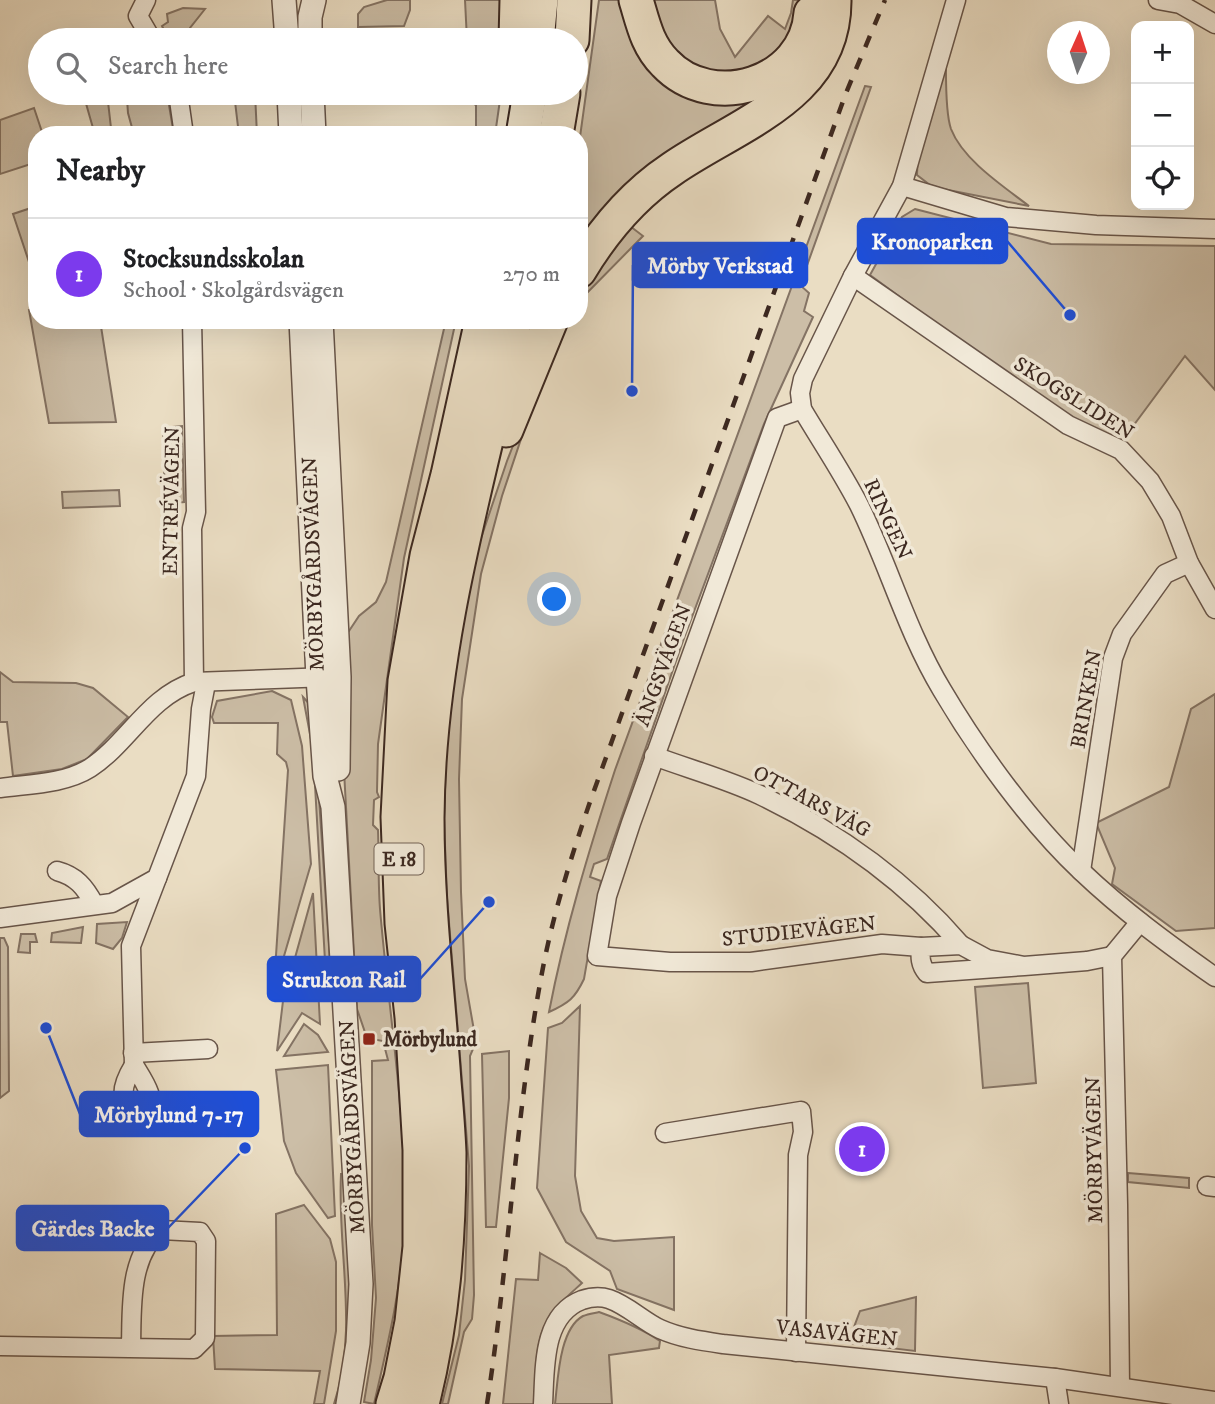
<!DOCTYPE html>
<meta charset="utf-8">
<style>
:root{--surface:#fff;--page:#f6f6f6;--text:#202124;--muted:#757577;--line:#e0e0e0;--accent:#7c3aed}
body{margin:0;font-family:"IM FELL DW Pica",serif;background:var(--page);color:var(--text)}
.controls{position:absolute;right:21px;top:21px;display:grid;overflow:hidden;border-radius:14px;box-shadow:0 7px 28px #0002}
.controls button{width:63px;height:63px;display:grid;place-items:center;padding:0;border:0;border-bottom:2px solid var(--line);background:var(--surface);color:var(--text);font:35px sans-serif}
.compass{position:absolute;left:1047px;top:21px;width:63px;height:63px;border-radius:50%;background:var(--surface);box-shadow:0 7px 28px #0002;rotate:3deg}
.you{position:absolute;left:555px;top:600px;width:24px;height:24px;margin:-18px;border:5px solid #fff;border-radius:50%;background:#1a73e8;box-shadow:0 0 0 10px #1a73e833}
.badge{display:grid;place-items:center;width:46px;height:46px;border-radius:50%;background:var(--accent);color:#fff;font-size:23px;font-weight:700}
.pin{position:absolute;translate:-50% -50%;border:4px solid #fff;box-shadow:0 2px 7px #0006}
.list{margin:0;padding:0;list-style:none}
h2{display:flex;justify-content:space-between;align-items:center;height:91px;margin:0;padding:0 28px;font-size:30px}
h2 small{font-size:23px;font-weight:400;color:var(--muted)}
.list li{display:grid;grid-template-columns:46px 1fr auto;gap:21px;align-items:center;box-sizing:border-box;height:112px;padding:0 28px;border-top:2px solid var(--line)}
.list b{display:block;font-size:26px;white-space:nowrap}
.list p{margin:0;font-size:23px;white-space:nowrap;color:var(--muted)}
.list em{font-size:23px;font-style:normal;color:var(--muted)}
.icon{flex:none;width:38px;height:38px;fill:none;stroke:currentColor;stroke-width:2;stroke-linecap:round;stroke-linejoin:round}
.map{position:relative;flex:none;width:1215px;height:1404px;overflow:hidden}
.search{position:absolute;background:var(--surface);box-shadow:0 7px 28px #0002;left:28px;top:28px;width:560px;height:77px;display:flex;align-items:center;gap:18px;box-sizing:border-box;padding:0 24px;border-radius:38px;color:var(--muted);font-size:26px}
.panel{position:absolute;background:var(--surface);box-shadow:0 7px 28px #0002;left:28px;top:126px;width:560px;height:203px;border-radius:28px}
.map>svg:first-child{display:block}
</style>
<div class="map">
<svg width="1215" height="1404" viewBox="0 0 1215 1404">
<rect width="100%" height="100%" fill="#eaddc3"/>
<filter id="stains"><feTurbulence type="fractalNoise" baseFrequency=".00286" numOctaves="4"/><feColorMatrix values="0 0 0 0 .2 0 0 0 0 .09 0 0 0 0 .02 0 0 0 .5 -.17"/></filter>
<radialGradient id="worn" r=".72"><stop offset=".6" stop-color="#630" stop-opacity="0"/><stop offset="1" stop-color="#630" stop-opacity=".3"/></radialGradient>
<g fill="#ccbea7" stroke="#847364" stroke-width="2">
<polygon points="387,0 410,0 410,10 404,26 358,27 358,14 364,7"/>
<polygon points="465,0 506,0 506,40 467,40"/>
<polygon points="599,0 623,0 647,62 773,85 579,255 579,144"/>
<polygon points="644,0 715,0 720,29 735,57 768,16 785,29 791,13 793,0 800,0 794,38 775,62 721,78 671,53"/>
<polygon points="183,8 205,9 190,28 188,40 169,40 162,26 168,22 167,14"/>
<path d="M946 57C946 76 945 112 951 129 963 160 1003 186 1029 206L943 189 930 185 917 175 918 151Z"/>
<path d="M865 86 871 87 800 285 809 293 804 311 813 317 764 424 683 641 607 859 594 864 590 877 601 881 584 979C575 998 569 1003 549 1012 565 929 589 850 615 770Z"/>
<polygon points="83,93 107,93 111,128 100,135 95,135"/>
<polygon points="132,93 167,93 174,135 134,135 128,113 127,99"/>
<polygon points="234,93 255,93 257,135 239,135"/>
<polygon points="465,93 501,93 495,135 476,135 476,105 465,99"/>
<polygon points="34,108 43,135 37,135 37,162 0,174 0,120"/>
<polygon points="37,206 37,263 30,265 13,214"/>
<polygon points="915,209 1051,244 1215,246 1215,390 1185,356 1119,445 1064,417 870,275 902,217"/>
<polygon points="626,223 643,236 579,301 579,290"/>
<polygon points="37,308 37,320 100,320 116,422 49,423 29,310"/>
<polygon points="147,320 177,320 178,326 148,328"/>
<path d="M446 320H456L404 558 378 744 377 792 379 797 374 800 373 825 378 830C379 856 378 883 380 909 389 1016 408 1124 404 1232 401 1291 387 1347 374 1404L364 1402 371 1360 376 1298 372 1225V1061L388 1060 383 1041 367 1038 357 1009 343 752 345 637 359 616 376 602 386 582Z"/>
<polygon points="565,320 569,320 529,415 502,496 481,574 462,699 459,779 461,892 465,979 476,1042 470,1056 474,1295 472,1319 464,1332 448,1404 442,1404 459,1335 465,1280 469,1166 447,898 444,819 447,731 471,568 507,461 542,371"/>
<polygon points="182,426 184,502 165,504 163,428"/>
<polygon points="119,490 120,506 63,508 62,492"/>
<polygon points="0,672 13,682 76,683 93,688 128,717 87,759 62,769 13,776 7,722 0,722"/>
<polygon points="272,691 291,700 302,746 311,864 279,973 275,971 288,770 286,762 277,754 278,723 214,723 212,717 217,701"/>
<polygon points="1215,694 1215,928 1176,931 1112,884 1115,868 1096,823 1169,787 1191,709"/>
<polygon points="303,697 313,708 330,962 325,961 313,750"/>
<polygon points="313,893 320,1024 302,1013 277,1051 283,1001"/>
<polygon points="127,922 122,938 113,949 96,943 97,924"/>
<polygon points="83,927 81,943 51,942 52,933"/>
<polygon points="21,934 35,934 37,942 30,942 30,953 18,952"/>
<polygon points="0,938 4,938 8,947 9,1091 0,1098"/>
<polygon points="1028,983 1036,1083 983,1088 975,987"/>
<polygon points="580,1006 575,1176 581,1211 597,1238 614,1241 674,1237 674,1310 617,1289 610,1271 566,1242 537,1188 548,1028 562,1023"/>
<polygon points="304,1024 318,1035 328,1052 284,1056"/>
<polygon points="509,1051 509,1098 496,1227 486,1227 482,1054"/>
<polygon points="328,1065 335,1216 328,1218 296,1173 284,1141 276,1070"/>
<polygon points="1128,1173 1189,1178 1189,1188 1128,1182"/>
<path d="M341 1174H343L350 1285 348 1346 337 1404H334C359 1330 337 1250 341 1174Z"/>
<polygon points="304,1205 330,1239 336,1262 336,1331 324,1404 314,1404 320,1371 215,1369 213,1336 277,1335 276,1214"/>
<path d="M540 1253 566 1268 582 1283C569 1295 554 1307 546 1323 534 1346 536 1379 534 1404H503L516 1279 538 1280Z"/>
<polygon points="916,1297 915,1351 848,1343 860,1311"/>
<path d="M599 1312C621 1320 641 1328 660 1341L659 1348 609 1355 612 1404H555C558 1380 559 1329 583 1316 588 1314 595 1313 599 1312Z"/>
</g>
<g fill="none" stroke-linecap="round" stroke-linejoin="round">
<defs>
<g id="minor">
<polyline points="146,0 138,16 152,40"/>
<path d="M956 0 902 186 853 276 803 379 800 393 802 409C821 441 842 472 859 505 889 566 907 632 942 690 978 751 1030 823 1081 871 1123 911 1168 944 1215 977"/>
<polyline points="1158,0 1180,4 1215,24"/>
<polyline points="178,93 184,135"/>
<polyline points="902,186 1006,217 1096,225 1215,229"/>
<polyline points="853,276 1068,425 1121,450 1150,481 1171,516 1189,563 1215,609"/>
<polyline points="192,320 196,512 192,528 194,682"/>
<polyline points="802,409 777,418 631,823 607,896 597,956 670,962 751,962 882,944 921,947"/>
<path d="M654 756C689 769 726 779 760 795 837 832 905 880 961 945"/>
<path d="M0 788C29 784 65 784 90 768 129 742 148 697 194 682L329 677"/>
<path d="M57 871C76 876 85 887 94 904"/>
<polyline points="1081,871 1113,658 1122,634 1165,574 1189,563"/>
<polyline points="0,918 112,903 157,878 196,776 201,709 206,683"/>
<path d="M1024 966 927 973C920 965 920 957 921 947L961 945 987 959 1024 966 1087 961 1112 956"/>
<polyline points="133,1053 208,1049"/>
<polyline points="134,1065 131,946 157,878"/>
<path d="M134 1065C145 1083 156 1097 149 1119H134C120 1098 120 1088 134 1065Z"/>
<polyline points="665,1133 801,1111 803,1132 798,1155 796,1352"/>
<polyline points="1207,1186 1215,1187"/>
<path d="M0 1346 194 1349 205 1338 206 1241 200 1232 161 1230C128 1256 132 1310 131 1348"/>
<polyline points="1055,1378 1059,1404"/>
<polyline points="1120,1386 1118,1204 1112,956 1140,922"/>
<path d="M543 1404C545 1368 542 1315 582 1300 591 1297 600 1296 609 1299 627 1305 643 1321 660 1329 680 1338 702 1341 723 1344L1055 1378 1215 1401"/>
</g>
<g id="tertiary">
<polyline points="284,0 287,40"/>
<polyline points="310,40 310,17 314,0"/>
<polyline points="289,93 291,135"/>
<polyline points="312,93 314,135"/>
<polyline points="301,320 318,678 325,776 333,807 361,1284 358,1343 348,1404"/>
<polyline points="321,320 339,677 338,769"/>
</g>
<g id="motorway">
<path d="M636 0C643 23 647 45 665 63 712 113 806 84 811 13"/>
<polyline points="516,40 517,0"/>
<polyline points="537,40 541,0"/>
<polyline points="572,40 574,0"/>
<polyline points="523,135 530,93"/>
<polyline points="556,135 563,93"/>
<path d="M579 271C603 231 633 195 672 169 737 124 835 96 834 0"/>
<polyline points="506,430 551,320"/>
<polyline points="393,1404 401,1378 412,1322 420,1247 420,1150 412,1017 402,923 398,817 405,681 427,556 448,475 482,320"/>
<path d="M422 1404C443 1321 449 1238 449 1153 448 1129 446 1105 444 1082 438 994 427 906 427 818 428 649 477 484 515 320"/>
</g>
</defs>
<use href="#minor" stroke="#685549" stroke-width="21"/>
<use href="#tertiary" stroke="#685549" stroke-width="26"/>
<use href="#motorway" stroke="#3c2820" stroke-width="37"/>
<use href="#minor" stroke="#f1e9d8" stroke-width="18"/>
<use href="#tertiary" stroke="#f1e9d8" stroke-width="23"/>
<use href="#motorway" stroke="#eaddc3" stroke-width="33"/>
<path stroke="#3c2820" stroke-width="4.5" stroke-dasharray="12 12" stroke-linecap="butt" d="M487 1404C509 1262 515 1119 541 978 552 917 571 857 591 799L846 93 885 0"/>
</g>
<rect fill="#8f2418" stroke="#f1e9d8" stroke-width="2.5" x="362" y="1032" width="14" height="14" rx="3.5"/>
<g text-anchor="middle" stroke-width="7" stroke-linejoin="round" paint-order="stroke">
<rect fill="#f1e9d8" stroke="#726257" stroke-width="2" x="374.5" y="843.5" width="49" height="31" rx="5"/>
<g font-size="19" font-weight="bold" fill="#3c2820">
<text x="399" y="866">E 18</text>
</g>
<g font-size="21" fill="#3c2820" stroke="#f1e9d8">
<text transform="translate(1074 398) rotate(32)" y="7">SKOGSLIDEN</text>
<text transform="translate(171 501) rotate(-89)" y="7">ENTRÉVÄGEN</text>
<text transform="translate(888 519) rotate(65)" y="7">RINGEN</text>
<text transform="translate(313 564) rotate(-92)" y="7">MÖRBYGÅRDSVÄGEN</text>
<text transform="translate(663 665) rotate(-70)" y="7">ÄNGSVÄGEN</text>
<text transform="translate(1086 699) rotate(-80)" y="7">BRINKEN</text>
<text transform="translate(812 801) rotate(28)" y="7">OTTARS VÄG</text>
<text transform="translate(799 931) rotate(-6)" y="7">STUDIEVÄGEN</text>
<text transform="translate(352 1127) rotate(-93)" y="7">MÖRBYGÅRDSVÄGEN</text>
<text transform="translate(1094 1150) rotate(-91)" y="7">MÖRBYVÄGEN</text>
<text transform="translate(837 1333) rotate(6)" y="7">VASAVÄGEN</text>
</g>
<g font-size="21" font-weight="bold" fill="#3c2820" stroke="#f1e9d8" text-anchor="start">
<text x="383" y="1046">Mörbylund</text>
</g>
</g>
<path fill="none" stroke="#1d4ed8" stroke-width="2.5" d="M1070 315L1007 241M632 391L633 265M489 902L420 979M46 1028L80 1114M245 1148L168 1228"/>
<g fill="#1d4ed8" stroke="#f1e9d8" stroke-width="2.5">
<circle cx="1070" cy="315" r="7"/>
<circle cx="632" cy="391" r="7"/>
<circle cx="489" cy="902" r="7"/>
<circle cx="46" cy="1028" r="7"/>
<circle cx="245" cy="1148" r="7"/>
</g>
<g fill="#1d4ed8" stroke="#1d4ed8" stroke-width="2.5">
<rect x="858" y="219" width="149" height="44" rx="7"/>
<rect x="633" y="243" width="174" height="44" rx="7"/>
<rect x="268" y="957" width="152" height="44" rx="7"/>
<rect x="80" y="1092" width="178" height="44" rx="7"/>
<rect x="17" y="1206" width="151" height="44" rx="7"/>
</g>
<g font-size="23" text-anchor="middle" font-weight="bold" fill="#fff">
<text x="932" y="249">Kronoparken</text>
<text x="720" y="273">Mörby Verkstad</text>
<text x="344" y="987">Strukton Rail</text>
<text x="169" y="1122">Mörbylund 7-17</text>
<text x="93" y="1236">Gärdes Backe</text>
</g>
<rect width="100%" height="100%" filter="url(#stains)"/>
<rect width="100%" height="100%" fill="url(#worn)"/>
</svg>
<div class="controls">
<button>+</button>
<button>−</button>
<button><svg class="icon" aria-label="locate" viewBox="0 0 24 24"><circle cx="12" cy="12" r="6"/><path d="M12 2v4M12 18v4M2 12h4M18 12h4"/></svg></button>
</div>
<svg class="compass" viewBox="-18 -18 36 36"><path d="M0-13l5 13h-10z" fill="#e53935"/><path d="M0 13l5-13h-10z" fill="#757577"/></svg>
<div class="you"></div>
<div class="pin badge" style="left:862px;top:1149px">1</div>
<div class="search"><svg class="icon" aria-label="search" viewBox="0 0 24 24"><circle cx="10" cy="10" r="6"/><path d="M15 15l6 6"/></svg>Search here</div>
<section class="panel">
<h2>Nearby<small></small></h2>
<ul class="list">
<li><span class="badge">1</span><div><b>Stocksundsskolan</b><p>School · Skolgårdsvägen</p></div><em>270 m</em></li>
</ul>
</section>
</div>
